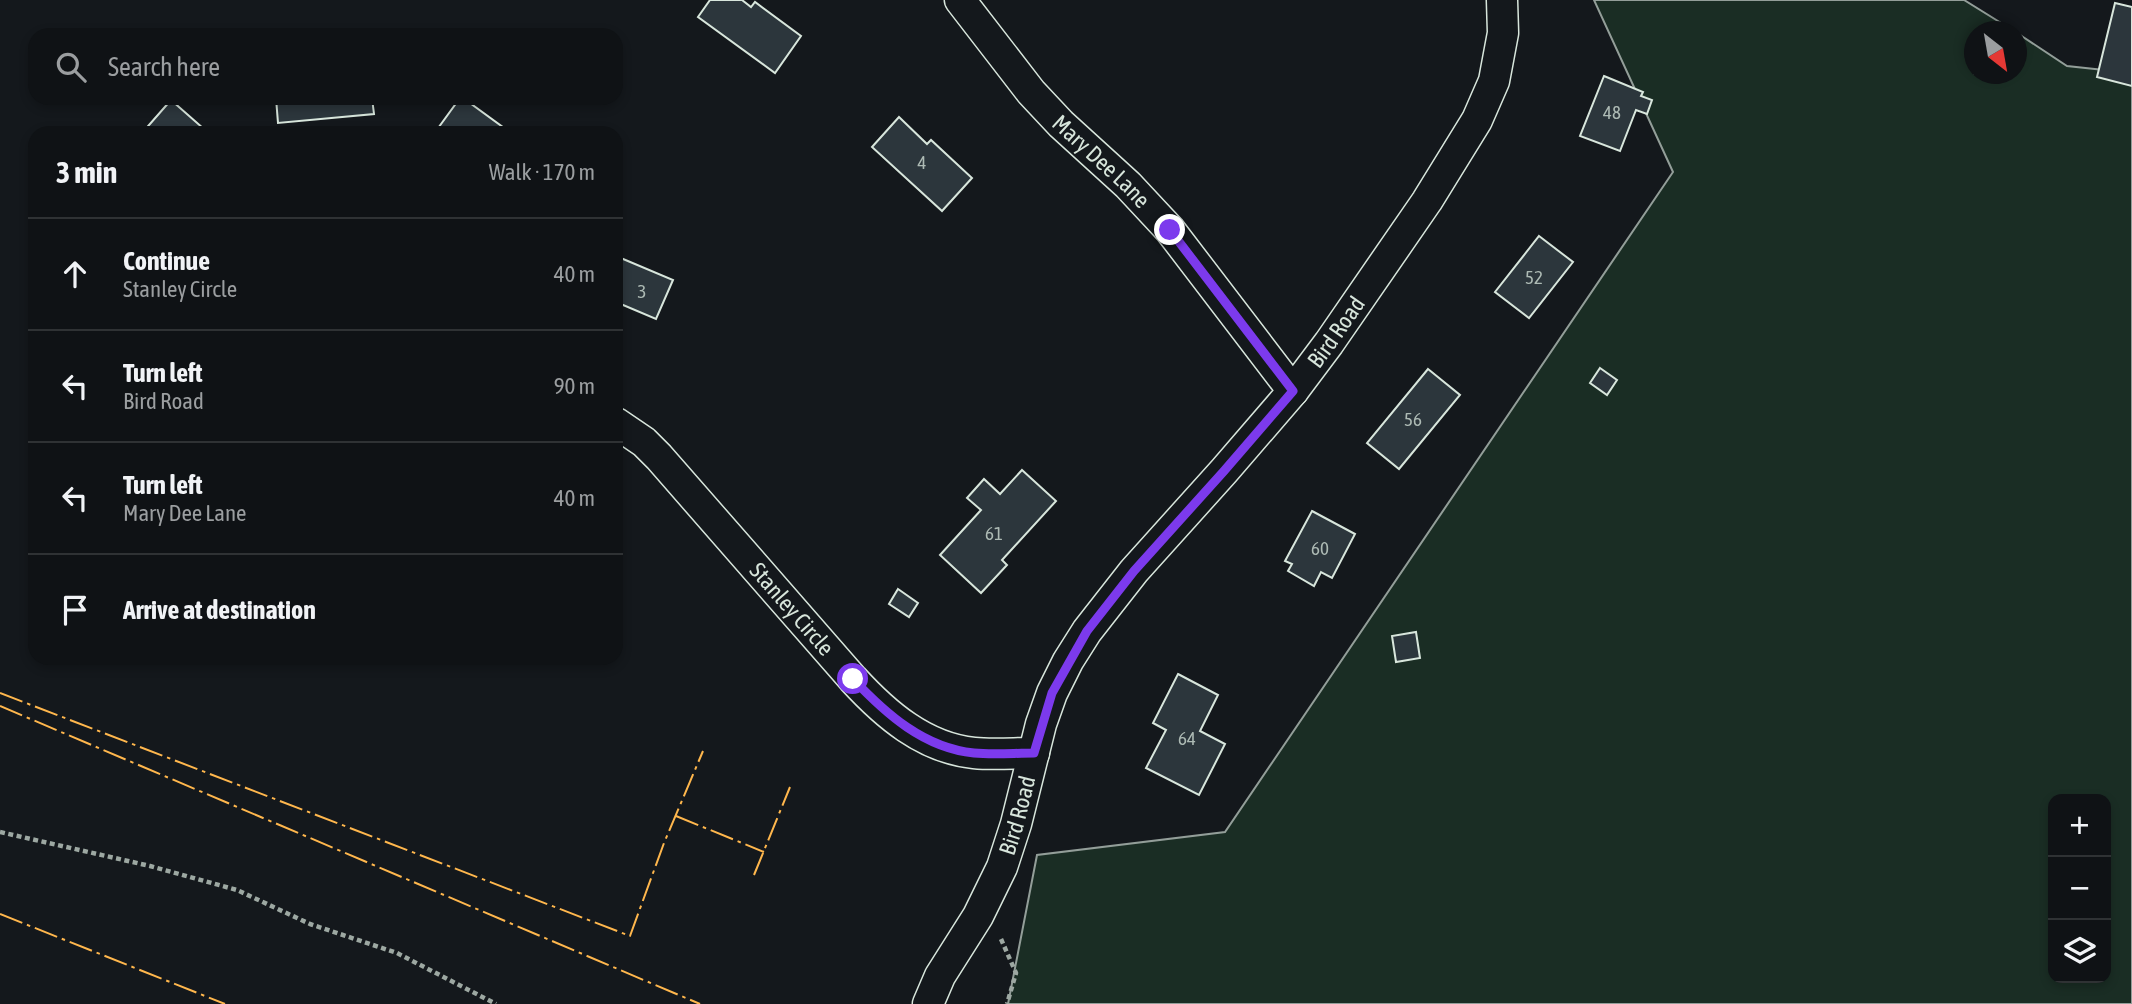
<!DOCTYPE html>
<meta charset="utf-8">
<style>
:root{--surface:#0f1215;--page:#181b1e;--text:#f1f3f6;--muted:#9b9ea0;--line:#2f3234}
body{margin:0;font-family:"Asap Condensed",sans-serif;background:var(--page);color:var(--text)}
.controls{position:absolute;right:21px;bottom:21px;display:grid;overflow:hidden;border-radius:14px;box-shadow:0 4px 10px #0003}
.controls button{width:63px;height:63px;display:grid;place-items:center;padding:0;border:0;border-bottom:2px solid var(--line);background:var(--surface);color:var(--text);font:35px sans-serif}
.compass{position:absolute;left:1964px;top:21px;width:63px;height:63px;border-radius:50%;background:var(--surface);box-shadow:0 4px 10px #0003;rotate:149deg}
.stop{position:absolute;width:21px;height:21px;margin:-16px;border:5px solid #7c3aed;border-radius:50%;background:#fff}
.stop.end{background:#7c3aed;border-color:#fff;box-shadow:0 2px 7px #0008}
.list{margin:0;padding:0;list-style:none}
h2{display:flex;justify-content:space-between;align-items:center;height:91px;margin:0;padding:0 28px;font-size:30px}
h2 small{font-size:23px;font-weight:400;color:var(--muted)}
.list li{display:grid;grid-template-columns:46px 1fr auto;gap:21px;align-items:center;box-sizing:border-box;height:112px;padding:0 28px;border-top:2px solid var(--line)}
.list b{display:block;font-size:26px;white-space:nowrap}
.list p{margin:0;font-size:23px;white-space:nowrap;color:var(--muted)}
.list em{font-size:23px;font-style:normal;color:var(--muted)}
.icon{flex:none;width:38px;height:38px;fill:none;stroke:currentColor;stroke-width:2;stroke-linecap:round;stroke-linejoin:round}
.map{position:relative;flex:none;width:2132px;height:1004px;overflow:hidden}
.search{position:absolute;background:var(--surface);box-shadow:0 4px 10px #0003;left:28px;top:28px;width:595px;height:77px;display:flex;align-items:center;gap:18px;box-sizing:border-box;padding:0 24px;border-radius:21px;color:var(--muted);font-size:26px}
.panel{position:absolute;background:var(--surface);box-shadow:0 4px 10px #0003;left:28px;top:126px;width:595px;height:539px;border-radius:21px}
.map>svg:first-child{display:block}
</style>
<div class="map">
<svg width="2132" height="1004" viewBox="0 0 2132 1004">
<rect width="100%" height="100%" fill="#14181c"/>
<path fill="#1a2d24" stroke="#939e99" stroke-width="2" fill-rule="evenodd" d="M1594 0H1964L2014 31 1974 32V74H2016L2017 33 2067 66 2132 73V1004H1008L1037 855 1225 832 1673 172ZM2053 799H2106V978H2053Z"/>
<g fill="#2c363c" stroke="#d8e6dc" stroke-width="2">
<polygon points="710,0 742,0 751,7 755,2 801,36 775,73 698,17"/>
<polygon points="2115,3 2132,7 2132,86 2097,77"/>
<polygon points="1604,76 1643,92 1641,96 1652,100 1647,114 1636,110 1620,151 1580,136"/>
<polygon points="276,98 372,98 374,114 278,123"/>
<polygon points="460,98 463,98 511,133 439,133 436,131"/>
<polygon points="171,100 204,129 200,133 142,133"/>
<polygon points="899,117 927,144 931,140 972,178 942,211 872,147"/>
<polygon points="1539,236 1573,262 1529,318 1495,292"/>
<polygon points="616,256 673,280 656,319 616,302"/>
<polygon points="1600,368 1617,380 1607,395 1590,383"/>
<polygon points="1428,369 1460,395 1399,469 1367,443"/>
<polygon points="1022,470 1056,501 1002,560 1007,565 981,593 940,555 981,510 967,498 984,479 1000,494"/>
<polygon points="1312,511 1355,534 1332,578 1321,572 1314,586 1288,571 1292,564 1285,561"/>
<polygon points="898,589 918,603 909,617 889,604"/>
<polygon points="1416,632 1420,658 1396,662 1392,636"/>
<polygon points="1178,674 1218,695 1200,731 1225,744 1199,795 1146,768 1166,730 1153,723"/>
</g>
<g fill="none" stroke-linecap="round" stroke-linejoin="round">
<defs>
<g id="minor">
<path id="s1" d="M960 0 1031 92 1061 124 1128 185 1170 230 1293 391"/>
<path id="s2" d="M616 423 644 442 659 457 853 679C885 714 924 748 974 753 994 755 1014 753 1034 753"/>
<path id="s3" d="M928 1004 940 976 978 916 1002 867 1016 824 1041 724 1052 693 1068 661 1087 631 1134 571 1224 471 1293 391 1329 343 1427 201 1477 120 1494 81 1503 33 1502 0"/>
</g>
</defs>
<use href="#minor" stroke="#d8e6dc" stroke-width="33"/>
<g stroke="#9da8a2" stroke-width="4.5" stroke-dasharray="5 3.5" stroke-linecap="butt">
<polyline points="0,832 150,866 237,890 310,924 397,953 496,1004"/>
<polyline points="1001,939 1016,973 1007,1004"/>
</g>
<use href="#minor" stroke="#14181c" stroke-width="30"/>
<g stroke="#ffb74d" stroke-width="2" stroke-dasharray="24 5 3.5 5" stroke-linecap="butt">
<polyline points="0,693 630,936 664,843 703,751"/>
<polyline points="0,706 700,1004"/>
<polyline points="676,816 764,852"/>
<polyline points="754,875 790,787"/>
<polyline points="0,914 225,1004"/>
</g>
</g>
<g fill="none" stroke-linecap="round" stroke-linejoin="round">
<path stroke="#7c3aed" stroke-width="9" d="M853 679C886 714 924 748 974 753 994 755 1014 753 1034 753L1052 693 1087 631 1134 571 1224 471 1293 391 1170 230"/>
</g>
<g text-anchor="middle" stroke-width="5" stroke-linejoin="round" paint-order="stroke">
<g font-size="19" fill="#adbab4">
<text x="1612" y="119">48</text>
<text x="922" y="169">4</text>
<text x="1534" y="284">52</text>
<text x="642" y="298">3</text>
<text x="1413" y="426">56</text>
<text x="994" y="540">61</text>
<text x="1320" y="555">60</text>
<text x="1187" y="745">64</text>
</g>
<g font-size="23" fill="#d8e6dc" stroke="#14181c">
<text dy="8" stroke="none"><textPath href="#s1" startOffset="215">Mary Dee Lane</textPath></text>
<text dy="8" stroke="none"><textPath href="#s3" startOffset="798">Bird Road</textPath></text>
<text dy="8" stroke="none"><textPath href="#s2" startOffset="257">Stanley Circle</textPath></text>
<text dy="8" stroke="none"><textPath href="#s3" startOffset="210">Bird Road</textPath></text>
</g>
</g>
</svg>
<div class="controls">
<button>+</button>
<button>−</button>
<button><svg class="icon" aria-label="layers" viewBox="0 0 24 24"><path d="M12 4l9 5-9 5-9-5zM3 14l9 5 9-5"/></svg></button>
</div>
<svg class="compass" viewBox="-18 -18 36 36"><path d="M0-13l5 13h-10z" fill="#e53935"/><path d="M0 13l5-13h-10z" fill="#9b9ea0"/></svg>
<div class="stop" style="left:853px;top:679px"></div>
<div class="stop end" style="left:1170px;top:230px"></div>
<div class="search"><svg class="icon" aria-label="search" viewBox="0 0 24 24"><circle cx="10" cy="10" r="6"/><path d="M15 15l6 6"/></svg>Search here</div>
<section class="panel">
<h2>3 min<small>Walk · 170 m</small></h2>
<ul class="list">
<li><svg class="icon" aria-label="ahead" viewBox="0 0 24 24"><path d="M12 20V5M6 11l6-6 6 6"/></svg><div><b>Continue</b><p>Stanley Circle</p></div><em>40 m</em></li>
<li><svg class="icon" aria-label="left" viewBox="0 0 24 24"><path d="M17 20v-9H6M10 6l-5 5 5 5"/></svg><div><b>Turn left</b><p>Bird Road</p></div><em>90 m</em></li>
<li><svg class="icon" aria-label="left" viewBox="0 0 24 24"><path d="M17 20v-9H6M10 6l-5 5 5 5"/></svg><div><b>Turn left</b><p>Mary Dee Lane</p></div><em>40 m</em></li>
<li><svg class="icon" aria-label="arrive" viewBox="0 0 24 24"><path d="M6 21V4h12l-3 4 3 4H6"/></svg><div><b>Arrive at destination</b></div></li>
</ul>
</section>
</div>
